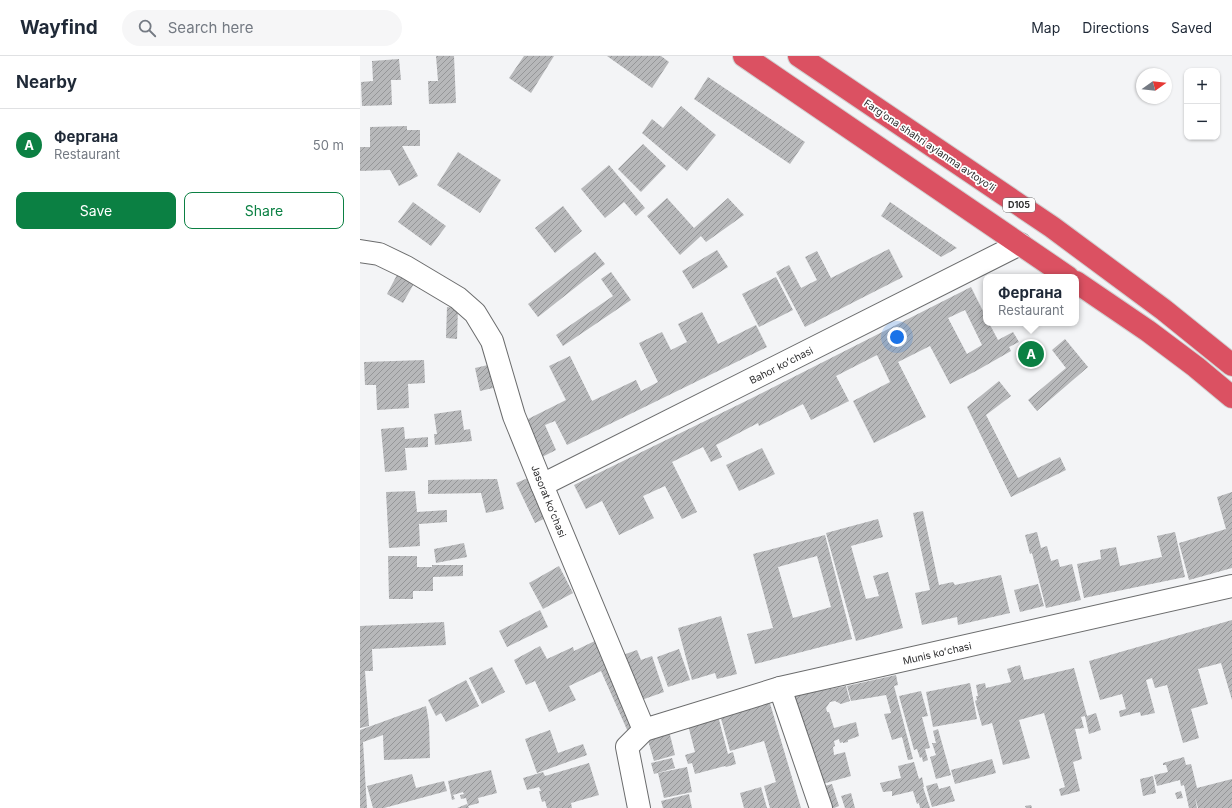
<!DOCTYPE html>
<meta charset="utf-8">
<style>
:root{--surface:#fff;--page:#f6f6f7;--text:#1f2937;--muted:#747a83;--line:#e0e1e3;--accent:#0b8043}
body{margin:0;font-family:Inter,sans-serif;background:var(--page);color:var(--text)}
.controls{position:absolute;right:12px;top:12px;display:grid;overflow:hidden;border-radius:8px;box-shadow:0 1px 3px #0004}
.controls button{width:36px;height:36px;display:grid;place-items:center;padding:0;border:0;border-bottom:1px solid var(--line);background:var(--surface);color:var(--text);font:20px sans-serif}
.compass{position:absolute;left:776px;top:12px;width:36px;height:36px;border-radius:50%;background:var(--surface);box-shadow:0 1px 3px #0004;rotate:75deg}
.you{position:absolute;left:537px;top:281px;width:14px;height:14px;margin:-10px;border:3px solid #fff;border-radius:50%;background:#1a73e8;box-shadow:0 0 0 6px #1a73e833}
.badge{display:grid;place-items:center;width:26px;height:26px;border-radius:50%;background:var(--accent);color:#fff;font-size:13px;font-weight:700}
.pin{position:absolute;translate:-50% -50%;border:2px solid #fff;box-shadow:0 1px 4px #0006}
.popup{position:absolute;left:623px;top:218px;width:96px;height:52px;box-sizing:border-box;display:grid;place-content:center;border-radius:8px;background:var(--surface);filter:drop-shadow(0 1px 3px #0005);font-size:13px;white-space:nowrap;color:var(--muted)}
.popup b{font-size:15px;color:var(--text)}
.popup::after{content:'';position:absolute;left:50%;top:100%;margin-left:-8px;border:8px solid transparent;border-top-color:var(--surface)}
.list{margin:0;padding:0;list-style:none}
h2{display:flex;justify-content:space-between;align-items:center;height:52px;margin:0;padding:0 16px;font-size:17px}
h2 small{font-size:13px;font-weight:400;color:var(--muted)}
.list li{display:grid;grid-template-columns:26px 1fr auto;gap:12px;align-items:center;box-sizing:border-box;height:72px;padding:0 16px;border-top:1px solid var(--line)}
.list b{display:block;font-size:15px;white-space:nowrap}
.list p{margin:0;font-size:13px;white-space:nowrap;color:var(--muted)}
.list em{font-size:13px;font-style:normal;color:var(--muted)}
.actions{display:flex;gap:8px;padding:12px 16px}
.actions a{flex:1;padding:9px 0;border:1px solid var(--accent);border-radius:8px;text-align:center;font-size:14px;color:var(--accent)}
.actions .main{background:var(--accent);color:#fff}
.icon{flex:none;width:22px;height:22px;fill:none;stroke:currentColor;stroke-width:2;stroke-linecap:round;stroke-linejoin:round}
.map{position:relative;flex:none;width:872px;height:752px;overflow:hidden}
header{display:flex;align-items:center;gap:24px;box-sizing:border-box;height:56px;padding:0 20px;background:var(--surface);border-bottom:1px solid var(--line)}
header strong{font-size:19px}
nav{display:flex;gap:22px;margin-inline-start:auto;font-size:14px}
.search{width:280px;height:36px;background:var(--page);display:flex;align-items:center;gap:10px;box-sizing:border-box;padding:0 14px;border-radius:22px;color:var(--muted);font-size:15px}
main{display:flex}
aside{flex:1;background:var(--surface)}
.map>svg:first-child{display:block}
</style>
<header>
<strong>Wayfind</strong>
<div class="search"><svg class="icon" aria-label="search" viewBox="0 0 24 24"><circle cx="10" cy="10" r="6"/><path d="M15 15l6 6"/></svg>Search here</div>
<nav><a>Map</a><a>Directions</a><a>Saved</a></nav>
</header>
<main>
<aside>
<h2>Nearby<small></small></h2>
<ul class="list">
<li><span class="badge">A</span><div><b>Фергана</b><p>Restaurant</p></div><em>50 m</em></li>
</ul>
<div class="actions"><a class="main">Save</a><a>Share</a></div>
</aside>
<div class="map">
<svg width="872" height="752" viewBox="0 0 872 752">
<defs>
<pattern id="building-hatch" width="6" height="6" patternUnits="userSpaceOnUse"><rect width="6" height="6" fill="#b7b8ba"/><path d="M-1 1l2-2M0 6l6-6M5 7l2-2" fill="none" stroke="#959698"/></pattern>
</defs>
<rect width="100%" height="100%" fill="#f3f4f6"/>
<g fill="url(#building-hatch)" fill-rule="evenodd">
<polygon points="76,0 94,0 96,47 69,48 68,25 78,25"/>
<polygon points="164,0 194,0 171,37 149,22"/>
<polygon points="247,0 301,0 309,6 292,32"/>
<polygon points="39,3 41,24 31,24 32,49 2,50 1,26 13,25 12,5"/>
<polygon points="348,21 445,86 430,108 334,43"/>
<polygon points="321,50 356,79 327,115 282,77 292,63 303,72"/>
<polygon points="47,70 47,74 60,74 60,90 42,90 58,120 39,130 30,114 0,115 0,91 10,91 10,71"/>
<polygon points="283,88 306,110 281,136 258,113"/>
<polygon points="98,96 141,124 120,157 77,129"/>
<polygon points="249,109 285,152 276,160 264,146 245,162 221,133"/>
<polygon points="307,142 334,172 368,142 384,159 346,186 341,180 320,199 287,160"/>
<polygon points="53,146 86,170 71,190 38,166"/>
<polygon points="530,146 597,192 581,201 521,160"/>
<polygon points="203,150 222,175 195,197 175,172"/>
<polygon points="529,193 543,221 445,271 416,216 429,209 441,232 457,224 445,201 457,195 471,222"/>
<polygon points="357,194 368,211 333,233 322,215"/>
<polygon points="235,196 245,208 178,261 168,248"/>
<polygon points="39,215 56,224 43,247 27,238"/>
<polygon points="251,216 271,244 203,290 196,279 253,240 241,223"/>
<polygon points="416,221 433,254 399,271 382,238"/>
<path d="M611 231 626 261V267H629L638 284 653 276 659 286 649 291 651 295 616 315 590 328 570 290 538 306 566 361 514 387 493 345 530 326 517 299 476 320 489 345 451 364 443 348 399 370 398 367 356 389 362 401 351 406 343 391 312 406 337 456 322 463 305 430 283 440 294 462 259 479 242 445 226 453 214 429 386 345ZM605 254 622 289 607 298 588 262Z"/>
<polygon points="87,251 98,252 97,283 86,282"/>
<polygon points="342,256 358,288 396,269 407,291 207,389 195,365 185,369 196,394 182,401 166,364 206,344 189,310 210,300 232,345 276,324 281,335 298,326 279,287 302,276 311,294 327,286 318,268"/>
<polygon points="705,283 728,311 677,355 668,344 706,312 692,294"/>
<polygon points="64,304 65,327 48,328 49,352 17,354 16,329 5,329 4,306"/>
<polygon points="128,309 133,332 120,335 115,312"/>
<polygon points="639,325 651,340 626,359 658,422 700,401 706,414 651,441 607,351"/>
<polygon points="101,354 104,374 110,373 112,385 75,389 74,378 77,378 74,358"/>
<polygon points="44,371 45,383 68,381 68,391 45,392 47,414 25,416 21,373"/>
<polygon points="402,392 415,418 379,435 366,409"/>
<polygon points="168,422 186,462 175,467 156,427"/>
<polygon points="137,423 144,453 126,457 121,437 68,438 68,424"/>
<polygon points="55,435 57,456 87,454 87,466 59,468 60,490 29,492 26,436"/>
<polygon points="872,436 872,512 829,524 819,487 866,473 857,441"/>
<polygon points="563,455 579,529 593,526 595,529 641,519 650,557 598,569 597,561 562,569 555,537 570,534 553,457"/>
<polygon points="518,463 523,481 491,490 506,543 519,540 513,520 528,516 543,572 496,585 466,477"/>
<polygon points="677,476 681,492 687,490 691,505 698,503 700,511 712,508 721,544 686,552 672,497 670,498 665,479"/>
<polygon points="815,476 825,521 724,542 717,508 741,503 740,494 756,491 760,510 802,501 797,480"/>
<path d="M465 479 492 583 395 608 387 578 413 572 393 498ZM457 500 471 551 433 562 418 511Z"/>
<polygon points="104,487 107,501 76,507 74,493"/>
<polygon points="28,500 57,500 57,511 72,511 72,509 103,509 103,520 73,521 73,535 53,535 53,543 29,543"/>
<polygon points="199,510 213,537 183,553 169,527"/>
<polygon points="678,528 684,550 660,556 654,534"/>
<polygon points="180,554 188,571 147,591 139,575"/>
<polygon points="361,560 377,618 357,623 355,617 332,624 318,572"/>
<polygon points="872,564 872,644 861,607 838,613 848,648 831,653 839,682 823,687 807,629 795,632 792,622 786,624 795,657 781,660 780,656 760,661 759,655 766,653 762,638 740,644 729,605"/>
<polygon points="84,566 86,589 12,593 13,615 5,615 9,670 0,672 0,570"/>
<polygon points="241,582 282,669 268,676 241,615 209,630 216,644 189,656 175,625 166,629 154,604 180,590 187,603 213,591 214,595"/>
<polygon points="319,593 330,624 308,631 297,601"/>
<polygon points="277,594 281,604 292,600 304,636 273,647 260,600"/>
<polygon points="660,609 664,624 714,612 727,660 736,657 741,674 729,678 725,660 721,661 724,672 715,673 722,703 713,706 720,735 701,740 699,733 705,731 684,657 659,664 670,702 643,709 632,667 622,670 615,645 617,644 616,640 618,640 616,629 625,627 626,632 651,626 647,613"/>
<polygon points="132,611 145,636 122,648 109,622"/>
<polygon points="536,619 538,629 534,630 553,703 548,704 542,681 532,684 524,658 531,657 526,639 491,645 487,630"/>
<polygon points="106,624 119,650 86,666 81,657 76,660 68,644"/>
<polygon points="610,627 617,663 573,671 566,636"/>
<polygon points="486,630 490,645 481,648 475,645 470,646 466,652 467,656 469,656 474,672 496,666 499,680 488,684 488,686 483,687 483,686 480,687 479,683 474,685 475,690 473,691 474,699 485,696 491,720 455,730 426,641"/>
<polygon points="561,635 568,660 562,661 570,692 565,693 568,704 563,706 562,701 560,702 557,693 554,694 539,640"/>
<polygon points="409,644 441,752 410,752 404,730 416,726 404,685 370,695 360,659"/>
<polygon points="66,650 69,667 70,702 24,704 23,679 3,686 7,752 0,752 0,674"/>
<polygon points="358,660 368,698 373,696 376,708 366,711 365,710 335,718 332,707 328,708 325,699 335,696 328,669"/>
<polygon points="578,673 591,719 576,723 570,701 576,699 572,687 576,687 573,675"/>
<polygon points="190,674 198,697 223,688 227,699 177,717 165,683"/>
<polygon points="309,675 315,699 294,705 287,681"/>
<polygon points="824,701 826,709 831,708 837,732 872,723 872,752 838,752 835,741 837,752 829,752 824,729 821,730 820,724 797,730 794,719 808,716 806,709 803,709 803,707"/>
<polygon points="312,702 315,712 294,718 291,707"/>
<polygon points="632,703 636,717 595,728 591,714"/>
<polygon points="554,706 559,723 562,721 564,731 563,731 570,752 560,752 559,747 557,748 553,735 532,740 532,735 523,736 520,727 541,722 538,710"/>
<polygon points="229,707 239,739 211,747 212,752 187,752 185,745 182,746 179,735 181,735 179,731 167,734 163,722 183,716 185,720"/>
<polygon points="327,711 332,736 304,742 298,717"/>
<polygon points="131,714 137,737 118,742 119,747 108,750 106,742 101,743 100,739 104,738 103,736 93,739 95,743 92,744 88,725"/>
<polygon points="52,718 56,732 84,725 87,735 24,752 13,752 7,730"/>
<polygon points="793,720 796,737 783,740 780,723"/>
<polygon points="577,727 579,733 590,730 595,745 572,751 566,730"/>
<polygon points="472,728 479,750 474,752 463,752 457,732"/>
<polygon points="401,731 407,752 384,752 380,737"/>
<polygon points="821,735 823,742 817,743 815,737"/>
<polygon points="491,737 495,752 485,752 481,740"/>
<polygon points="329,738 332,752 303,752 301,745"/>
<polygon points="107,748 109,752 97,752"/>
<polygon points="671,749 672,752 666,752 665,750"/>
</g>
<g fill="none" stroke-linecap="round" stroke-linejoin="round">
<defs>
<g id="minor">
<polyline points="0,195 19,198 46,211 98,242 115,257 132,285 154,360 182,429 284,674"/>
<polyline points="182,429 660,188"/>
<polyline points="420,632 461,752"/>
<polyline points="279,752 267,691 284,674 420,632 872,530"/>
</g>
<g id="highway">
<polyline points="384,0 708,221"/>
<polyline points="439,0 692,171 804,254 872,309"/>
<polyline points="716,226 788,275 836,311 872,341"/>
</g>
</defs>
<use href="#minor" stroke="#6b6c6d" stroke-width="24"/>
<use href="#highway" stroke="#d1d1d1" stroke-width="24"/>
<use href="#minor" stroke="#fff" stroke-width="22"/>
<use href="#highway" stroke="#db5162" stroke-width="22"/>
</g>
<g text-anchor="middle" stroke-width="3.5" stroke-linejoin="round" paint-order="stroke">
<rect fill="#fff" stroke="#6d6d6d" stroke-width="1" x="643" y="142" width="32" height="14" rx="3"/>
<g font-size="9" font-weight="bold" fill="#2e2e2f">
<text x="659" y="152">D105</text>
</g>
<g font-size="10" fill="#2e2e2f" stroke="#fff">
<text transform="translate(570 89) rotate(34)" y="4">Farg‘ona shahri aylanma avtoyo‘li</text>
<text transform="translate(421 309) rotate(-27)" y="4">Bahor koʻchasi</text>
<text transform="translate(189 445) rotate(68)" y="4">Jasorat koʻchasi</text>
<text transform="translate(577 597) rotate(-13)" y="4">Munis koʻchasi</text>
</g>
</g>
</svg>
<div class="controls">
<button>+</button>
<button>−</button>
</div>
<svg class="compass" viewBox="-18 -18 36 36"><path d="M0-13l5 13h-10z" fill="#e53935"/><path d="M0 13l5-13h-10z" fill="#747a83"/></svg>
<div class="you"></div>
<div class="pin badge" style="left:671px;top:298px">A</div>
<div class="popup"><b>Фергана</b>Restaurant</div>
</div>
</main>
